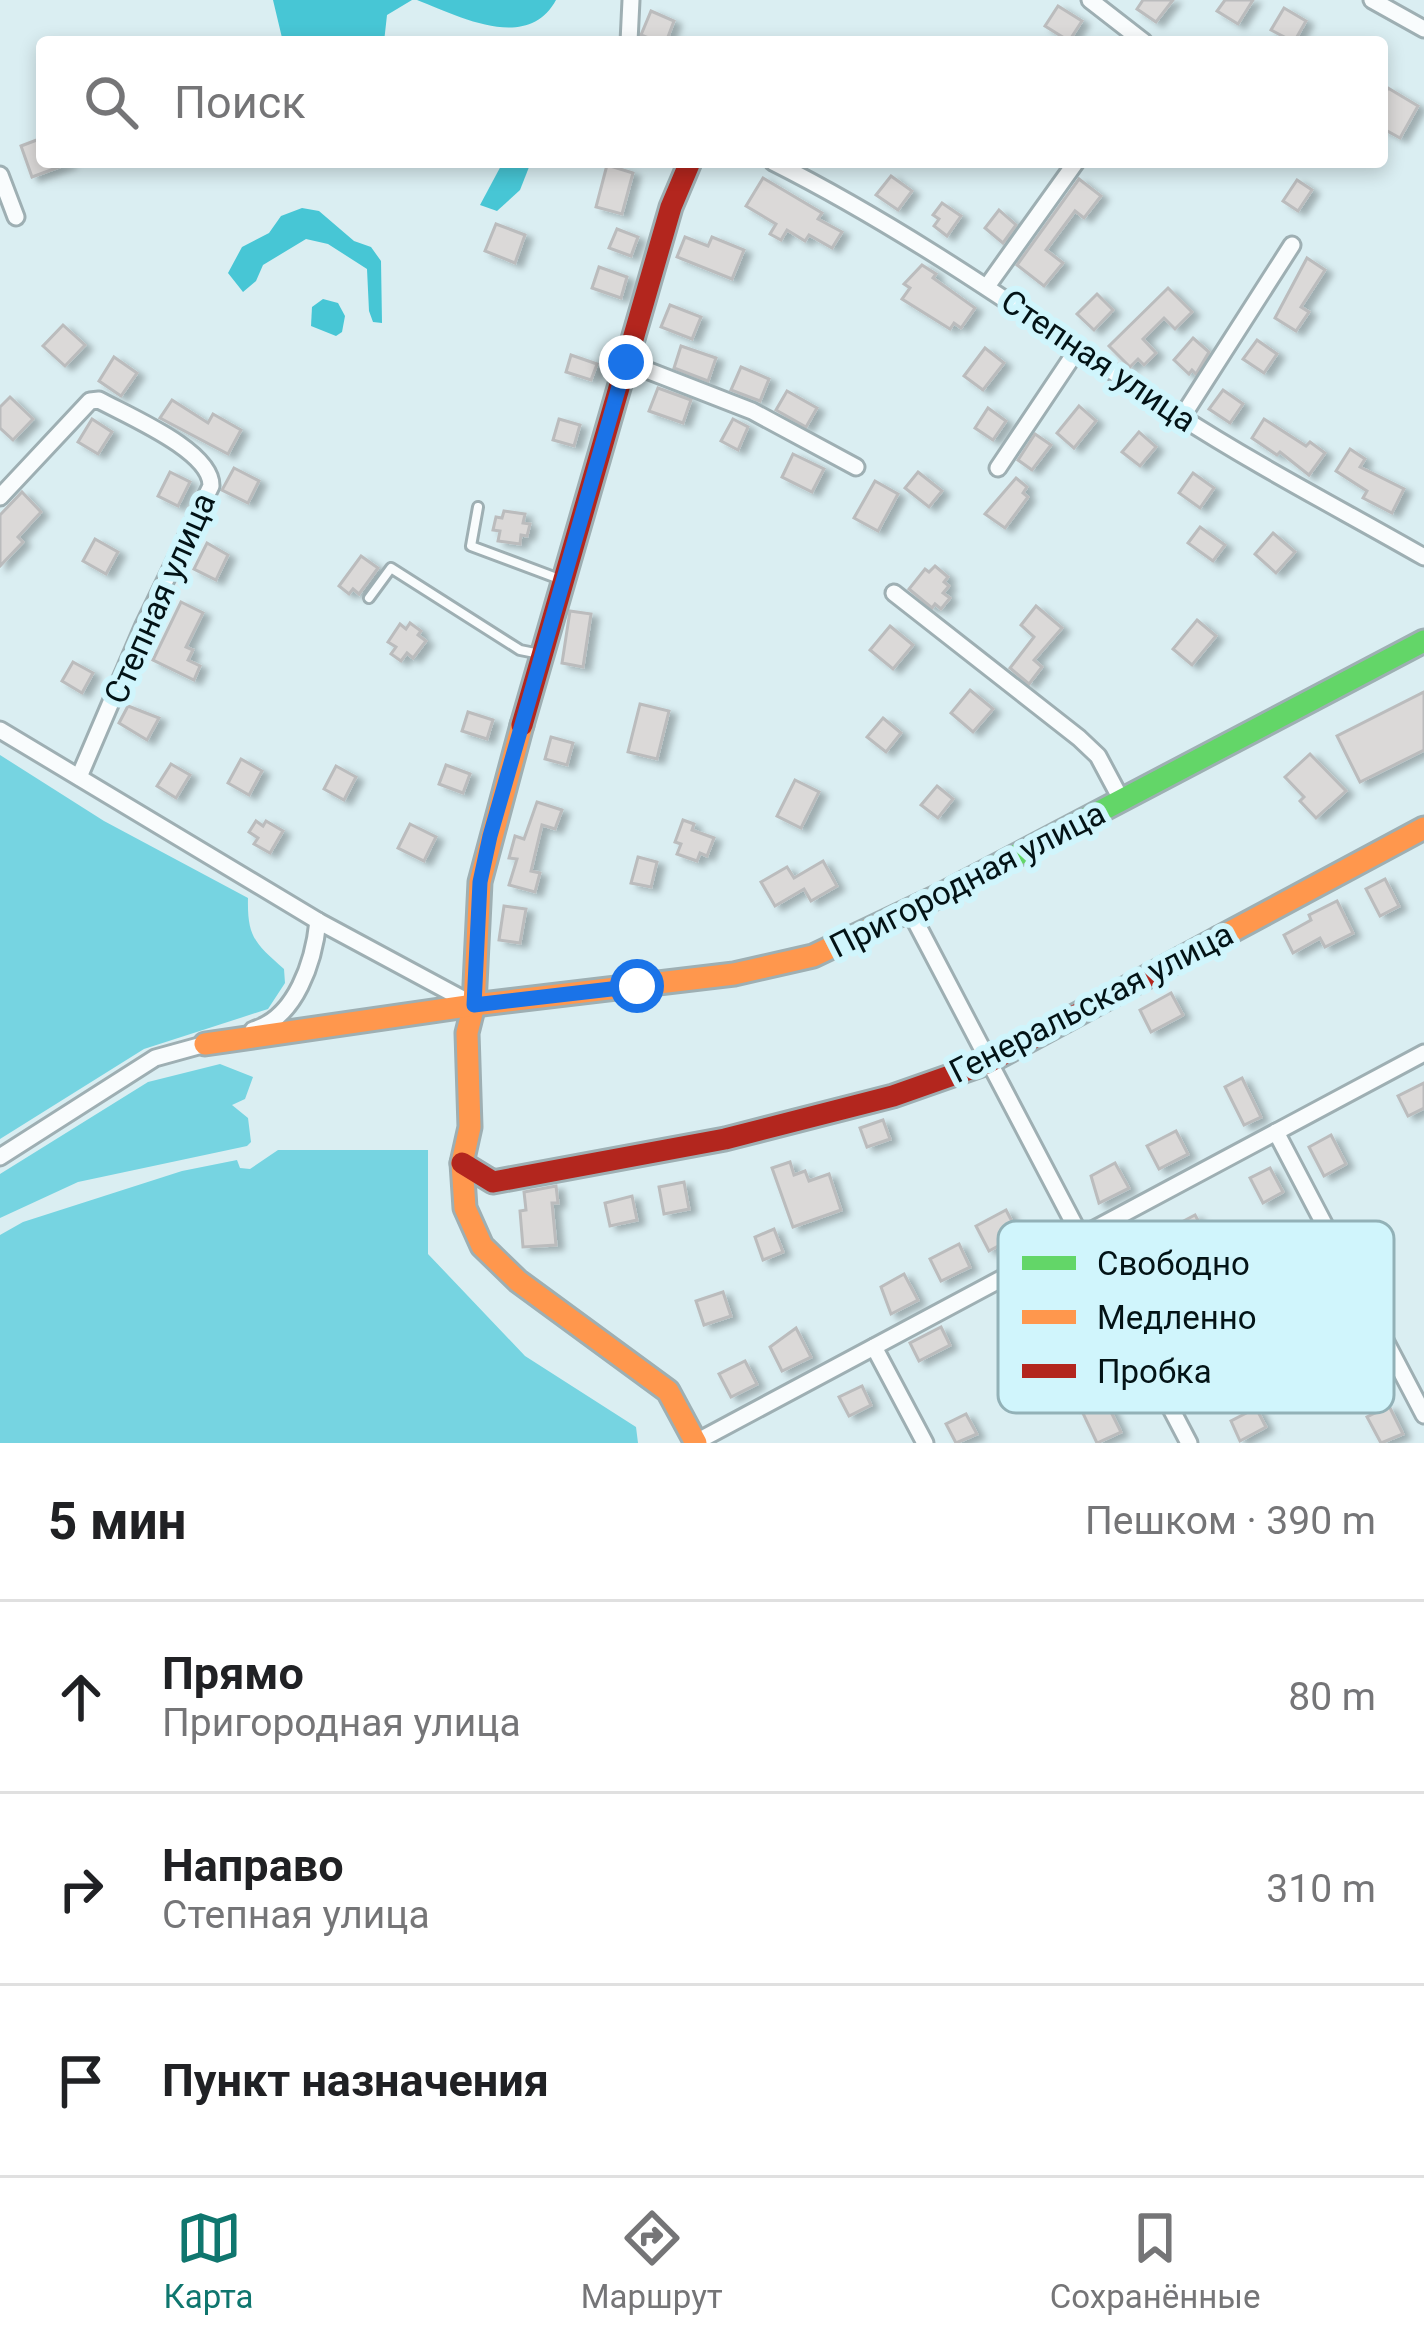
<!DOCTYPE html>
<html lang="ru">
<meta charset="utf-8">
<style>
:root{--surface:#fff;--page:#f2f2f2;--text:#202124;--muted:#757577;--line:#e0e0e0;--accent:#0f766e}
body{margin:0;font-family:Roboto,sans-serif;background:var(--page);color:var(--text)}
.stop{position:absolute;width:36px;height:36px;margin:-27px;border:9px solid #1a73e8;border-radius:50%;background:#fff}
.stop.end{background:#1a73e8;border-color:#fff;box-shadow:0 3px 12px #0008}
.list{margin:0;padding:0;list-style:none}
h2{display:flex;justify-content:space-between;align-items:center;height:156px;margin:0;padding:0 48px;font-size:51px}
h2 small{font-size:39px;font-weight:400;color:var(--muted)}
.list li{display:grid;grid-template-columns:78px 1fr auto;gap:36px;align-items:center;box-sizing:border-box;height:192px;padding:0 48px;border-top:3px solid var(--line)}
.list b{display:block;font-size:45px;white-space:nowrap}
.list p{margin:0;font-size:39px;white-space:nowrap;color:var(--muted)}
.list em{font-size:39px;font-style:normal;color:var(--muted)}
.icon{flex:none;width:66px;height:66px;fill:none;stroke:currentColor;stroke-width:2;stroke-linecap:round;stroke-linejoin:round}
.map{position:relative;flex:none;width:1424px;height:1443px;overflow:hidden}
.search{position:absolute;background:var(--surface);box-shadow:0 6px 18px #0003;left:36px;right:36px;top:36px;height:132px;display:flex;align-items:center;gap:30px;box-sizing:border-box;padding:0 42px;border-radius:12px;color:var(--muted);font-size:45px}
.sheet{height:732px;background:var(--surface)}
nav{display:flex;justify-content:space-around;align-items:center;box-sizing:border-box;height:168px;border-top:3px solid var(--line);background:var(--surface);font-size:33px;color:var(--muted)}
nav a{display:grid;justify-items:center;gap:6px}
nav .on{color:var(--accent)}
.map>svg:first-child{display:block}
</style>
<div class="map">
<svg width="1424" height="1443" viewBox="0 0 1424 1443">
<defs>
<filter id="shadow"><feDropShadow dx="7" dy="4" stdDeviation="3" flood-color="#0004"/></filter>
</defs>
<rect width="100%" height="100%" fill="#daeef2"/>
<g fill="#76d4e1">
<path d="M0 755 104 821 248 898C247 938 256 944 284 969L285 983 268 1009 144 1049 0 1139Z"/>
<polygon points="220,1064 253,1077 245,1099 232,1105 248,1118 251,1142 247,1146 78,1182 0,1218 0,1174 148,1082"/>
<polygon points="278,1150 428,1150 428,1254 525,1356 636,1427 638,1443 0,1443 0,1235 23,1222 182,1171 237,1160 240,1168 250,1169"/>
</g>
<g fill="#47c6d5">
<polygon points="273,0 412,0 387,15 384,42 283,42"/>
<path d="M417 0H556C527 53 459 16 417 0Z"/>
<polygon points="503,162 531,162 520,190 497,211 480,205"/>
<polygon points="302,208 319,211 354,241 371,247 381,261 382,323 373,322 369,311 367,269 328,244 306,239 263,265 256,281 243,292 228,273 242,247 269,233 281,216"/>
<polygon points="323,299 338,303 345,316 342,332 336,336 311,326 312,307"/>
</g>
<g fill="#dbd9d8" stroke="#bbbcbd" stroke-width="3" filter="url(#shadow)">
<polygon points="1143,0 1173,0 1156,22 1137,9"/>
<polygon points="1225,0 1253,0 1238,24 1217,11"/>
<polygon points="1058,6 1082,21 1069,41 1045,26"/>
<polygon points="1284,8 1306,21 1294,42 1271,30"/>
<polygon points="651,11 674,21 666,42 649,42 651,39 641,35"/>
<polygon points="1388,88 1418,106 1400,138 1382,128 1382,100"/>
<polygon points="42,138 42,162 70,163 32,177 21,146"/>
<polygon points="607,165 633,173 622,214 596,207"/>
<polygon points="891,176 912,191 898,210 876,195"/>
<polygon points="763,178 822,213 818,219 842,232 832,248 809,235 805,241 787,230 781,240 770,234 776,224 746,206"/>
<polygon points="1079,179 1101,196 1084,218 1075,211 1046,250 1063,263 1044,286 1017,265"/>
<polygon points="1297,180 1312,190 1298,211 1283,201"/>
<polygon points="942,203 961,216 947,236 934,226 939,219 933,215"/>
<polygon points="999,210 1016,225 1003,243 985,228"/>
<polygon points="496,224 525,235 515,263 485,251"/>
<polygon points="617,229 638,237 631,256 609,248"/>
<polygon points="685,237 708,246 712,237 744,250 732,279 677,257"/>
<polygon points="1307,258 1325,270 1301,307 1309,312 1296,331 1275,318"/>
<polygon points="922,265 936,274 933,278 975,308 961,328 954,323 950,329 902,299 910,288 904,284"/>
<polygon points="599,267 627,277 621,298 592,288"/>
<polygon points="1168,288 1192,312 1175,329 1164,318 1143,339 1156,353 1144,365 1138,359 1130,367 1109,346"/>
<polygon points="1097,294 1113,310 1094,330 1077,314"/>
<polygon points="670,305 701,317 692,339 661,327"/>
<polygon points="63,325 85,345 65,366 43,346"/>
<polygon points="1193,338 1209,352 1196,374 1192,370 1189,374 1174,360"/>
<polygon points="1257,340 1277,354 1264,373 1243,359"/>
<polygon points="681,346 716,358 708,381 674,368"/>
<polygon points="985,348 1004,363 983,390 964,376"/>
<polygon points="571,355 597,364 591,380 566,372"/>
<polygon points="114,357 137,373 121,396 99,381"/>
<polygon points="741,367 769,379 760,401 731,390"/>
<polygon points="658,388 691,400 683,423 649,411"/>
<polygon points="1223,390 1243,404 1230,423 1209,409"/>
<polygon points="787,391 817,408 806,427 776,410"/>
<polygon points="10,397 33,419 13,440 0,428 0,407"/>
<polygon points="172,400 208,423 213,414 241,430 228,454 160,418"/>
<polygon points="1079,406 1096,421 1074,448 1057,433"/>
<polygon points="988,408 1006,421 993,440 975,428"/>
<polygon points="92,419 112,432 98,454 78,442"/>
<polygon points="559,419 580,425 574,446 553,440"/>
<polygon points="733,419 748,427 738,450 721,441"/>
<polygon points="1264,419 1306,446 1310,442 1325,453 1309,475 1280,452 1277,455 1252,438"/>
<polygon points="1139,432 1156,447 1140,466 1122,452"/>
<polygon points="1035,434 1051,445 1032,470 1018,460"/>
<polygon points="1350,449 1365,459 1360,467 1404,489 1392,513 1363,498 1367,491 1336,471"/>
<polygon points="793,454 824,469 812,492 782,477"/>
<polygon points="234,468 259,481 248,503 222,490"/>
<polygon points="170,472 190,482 178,506 158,496"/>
<polygon points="918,472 942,491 929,507 905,488"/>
<polygon points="1193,473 1214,488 1200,508 1179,493"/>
<polygon points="1016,478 1027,487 1023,493 1028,497 1005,528 985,514"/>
<polygon points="875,481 898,494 878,531 854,518"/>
<polygon points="22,492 41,512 18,537 23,542 0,566 0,515"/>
<polygon points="504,511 525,514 523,523 530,524 527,536 521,535 520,544 498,541 500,531 493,530 496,517 502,518"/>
<polygon points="1200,527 1225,545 1213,561 1188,543"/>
<polygon points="1273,533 1295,552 1276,573 1255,554"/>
<polygon points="95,539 118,552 106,574 83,561"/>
<polygon points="207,543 228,555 216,580 194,569"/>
<polygon points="361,556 378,568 359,594 353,589 349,594 339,586"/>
<polygon points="935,566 948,577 944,582 949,586 943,593 950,598 941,609 935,604 932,608 909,589 925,569 929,572"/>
<polygon points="181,602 203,613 186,647 193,650 188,660 200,666 194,680 153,660"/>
<polygon points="1036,606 1062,628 1034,660 1042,667 1029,684 1010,668 1034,637 1021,625"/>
<polygon points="570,611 591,614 583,667 562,663"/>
<polygon points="1197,620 1216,636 1192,665 1173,649"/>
<polygon points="410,623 421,631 418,635 426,641 413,658 407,653 401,661 391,654 396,647 388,642 400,624 406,629"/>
<polygon points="890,626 913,645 893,669 870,650"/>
<polygon points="73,662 93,673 82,693 62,681"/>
<polygon points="970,690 993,709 973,732 951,713"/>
<polygon points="1424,692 1424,750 1360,782 1337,736"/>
<polygon points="640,704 669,711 657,759 628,752"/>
<polygon points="128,706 159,718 147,740 119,723"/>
<polygon points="468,712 493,720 487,739 462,731"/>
<polygon points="883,718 901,733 886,752 867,737"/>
<polygon points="551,737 573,743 567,765 545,759"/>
<polygon points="1310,754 1346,791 1316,818 1300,801 1304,797 1285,777"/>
<polygon points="241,759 262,771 249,795 228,783"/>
<polygon points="171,764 190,775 176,798 157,786"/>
<polygon points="446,765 470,774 463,793 439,784"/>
<polygon points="336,766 356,777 344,800 324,789"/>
<polygon points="795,780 819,792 801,828 777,816"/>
<polygon points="937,786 953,799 938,818 921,805"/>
<polygon points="537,802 562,810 555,829 542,825 531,871 540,873 535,892 509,885 517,859 509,858 515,836 524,839"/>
<polygon points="683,820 694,824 692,830 714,838 707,856 700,853 697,861 677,854 681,844 675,842"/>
<polygon points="256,821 263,826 266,821 283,831 270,853 254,844 258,838 249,832"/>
<polygon points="410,824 436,837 424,861 398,848"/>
<polygon points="638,857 657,862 651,887 631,883"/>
<polygon points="823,861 837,886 811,901 804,889 775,906 761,882 787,867 794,878"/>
<polygon points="1385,879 1399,906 1380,916 1366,889"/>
<polygon points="1337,901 1353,933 1325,947 1320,938 1293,953 1284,935 1311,920 1309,915"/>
<polygon points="504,906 526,909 520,943 499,940"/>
<polygon points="1171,993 1183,1015 1151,1032 1140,1010"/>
<polygon points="1242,1078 1261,1117 1244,1125 1225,1087"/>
<polygon points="1424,1083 1424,1108 1408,1116 1398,1096"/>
<polygon points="883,1120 890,1139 867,1147 860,1128"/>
<polygon points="1176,1131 1188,1154 1159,1169 1147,1146"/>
<polygon points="1331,1135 1346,1164 1324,1176 1309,1147"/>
<polygon points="790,1162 794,1175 805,1171 809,1181 829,1174 841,1210 793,1227 772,1168"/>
<polygon points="1115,1163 1129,1188 1099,1203 1091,1176"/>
<polygon points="1270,1168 1283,1192 1263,1203 1250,1178"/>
<polygon points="684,1182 689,1209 664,1214 659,1187"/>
<polygon points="556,1186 558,1203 552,1203 556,1245 523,1247 520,1211 526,1210 524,1192"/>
<polygon points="632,1196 637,1220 610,1226 605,1203"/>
<polygon points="1006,1210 1018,1233 1026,1229 1035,1247 1009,1261 1000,1245 989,1251 976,1226"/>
<polygon points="1195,1215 1208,1238 1142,1272 1131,1249"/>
<polygon points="774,1229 783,1252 763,1260 755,1237"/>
<polygon points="959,1244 970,1267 941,1281 930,1259"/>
<polygon points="904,1274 918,1300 891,1314 881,1287"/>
<polygon points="723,1292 731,1316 704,1325 696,1301"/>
<polygon points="941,1327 950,1345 919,1361 910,1343"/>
<polygon points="796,1328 811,1357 782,1371 770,1347"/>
<polygon points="745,1361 757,1384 731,1397 719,1374"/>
<polygon points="862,1386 871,1405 849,1416 839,1397"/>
<polygon points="1103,1396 1121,1432 1097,1443 1080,1407"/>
<polygon points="1389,1406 1403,1434 1381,1443 1367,1417"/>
<polygon points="1256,1408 1266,1427 1240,1441 1231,1421"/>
<polygon points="966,1414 977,1434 956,1443 946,1424"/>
</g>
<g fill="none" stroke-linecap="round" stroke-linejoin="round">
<defs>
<g id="lane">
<polyline points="478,507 471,546 562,580"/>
<polyline points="369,598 391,568 520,650 540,654"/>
</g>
<g id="street">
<polyline points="1090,0 1144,42"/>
<polyline points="1372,0 1424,29"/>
<polyline points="629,42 631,0"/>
<path d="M773 162C916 234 1044 327 1178 415 1257 466 1342 510 1424 557"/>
<polyline points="0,175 16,217"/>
<polyline points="988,285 1076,162"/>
<polyline points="626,362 752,411 856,467"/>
<polyline points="1182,417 1292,245"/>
<polyline points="998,468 1079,347"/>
<path d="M0 497 90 401 99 400C128 416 212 451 211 486L144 625 79 777"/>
<polyline points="894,593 1079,738 1098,756 1122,801"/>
<polyline points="0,730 318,921 474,1005"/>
<polyline points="910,911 1189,1443"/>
<path d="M253 1030C296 1018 314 961 318 921"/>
<polyline points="1276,1132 1424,1415"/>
<polyline points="0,1157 155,1058 213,1042"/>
<polyline points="874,1347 925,1443"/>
<polyline points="696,1442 1424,1053"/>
</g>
<polyline id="fast" points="939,896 1424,641"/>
<g id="slow">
<polyline points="522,725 480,882 474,1005 467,1033 470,1127 462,1163 465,1208 482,1246 518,1281 668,1391 696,1443"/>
<polyline points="1219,938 1424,828"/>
<polyline points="205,1044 474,1005 734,974 813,956 939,896"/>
</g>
<g id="jam">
<polyline points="522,725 671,207 690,162"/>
<polyline points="462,1163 493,1182 725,1139 893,1096 987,1063 1219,938"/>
</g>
</defs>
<use href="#lane" stroke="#9eafb3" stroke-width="14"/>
<use href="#street" stroke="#9eafb3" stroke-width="21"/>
<use href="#fast" stroke="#9eafb3" stroke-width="27"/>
<use href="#slow" stroke="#9eafb3" stroke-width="27"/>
<use href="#jam" stroke="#9eafb3" stroke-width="27"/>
<use href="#lane" stroke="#f9fcfd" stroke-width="8"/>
<use href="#street" stroke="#f9fcfd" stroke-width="15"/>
<use href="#fast" stroke="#63d668" stroke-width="21"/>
<use href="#slow" stroke="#ff974d" stroke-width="21"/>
<use href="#jam" stroke="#b3261e" stroke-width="21"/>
</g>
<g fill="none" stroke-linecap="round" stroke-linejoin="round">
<polyline stroke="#1a73e8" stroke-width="15" points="626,362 490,836 480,882 474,1005 637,986"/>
</g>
<g text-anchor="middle" stroke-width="12" stroke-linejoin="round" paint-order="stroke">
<g font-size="33" fill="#031316" stroke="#d0f5fc">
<text transform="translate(1099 360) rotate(34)" y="12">Степная улица</text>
<text transform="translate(159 598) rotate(-66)" y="12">Степная улица</text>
<text transform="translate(967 879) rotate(-27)" y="12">Пригородная улица</text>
<text transform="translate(1091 1002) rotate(-27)" y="12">Генеральская улица</text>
</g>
</g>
<rect x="998" y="1221" width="396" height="192" rx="18" fill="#d0f5fc" stroke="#92b1b7" stroke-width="3"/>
<rect x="1022" y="1256" width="54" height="14" fill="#63d668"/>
<rect x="1022" y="1310" width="54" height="14" fill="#ff974d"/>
<rect x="1022" y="1364" width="54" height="14" fill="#b3261e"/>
<g font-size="33" fill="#031316">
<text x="1097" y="1275">Свободно</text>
<text x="1097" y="1329">Медленно</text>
<text x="1097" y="1383">Пробка</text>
</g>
</svg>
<div class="stop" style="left:637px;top:986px"></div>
<div class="stop end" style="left:626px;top:362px"></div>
<div class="search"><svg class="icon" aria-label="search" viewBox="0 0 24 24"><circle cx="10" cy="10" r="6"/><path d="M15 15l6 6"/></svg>Поиск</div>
</div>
<section class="sheet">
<h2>5 мин<small>Пешком · 390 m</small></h2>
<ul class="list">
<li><svg class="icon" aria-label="ahead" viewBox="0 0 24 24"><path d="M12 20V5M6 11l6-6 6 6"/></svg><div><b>Прямо</b><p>Пригородная улица</p></div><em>80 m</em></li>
<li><svg class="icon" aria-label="right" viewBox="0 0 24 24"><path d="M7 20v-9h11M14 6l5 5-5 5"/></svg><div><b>Направо</b><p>Степная улица</p></div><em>310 m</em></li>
<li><svg class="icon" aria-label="arrive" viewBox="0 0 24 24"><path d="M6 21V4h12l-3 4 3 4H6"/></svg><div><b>Пункт назначения</b></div></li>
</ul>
</section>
<nav>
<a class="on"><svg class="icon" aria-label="map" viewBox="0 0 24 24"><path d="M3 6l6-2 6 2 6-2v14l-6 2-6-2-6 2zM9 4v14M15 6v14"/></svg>Карта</a>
<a><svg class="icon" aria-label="directions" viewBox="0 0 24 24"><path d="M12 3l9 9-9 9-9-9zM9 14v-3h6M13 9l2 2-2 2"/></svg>Маршрут</a>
<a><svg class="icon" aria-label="saved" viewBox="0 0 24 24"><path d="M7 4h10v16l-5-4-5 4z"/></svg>Сохранённые</a>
</nav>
